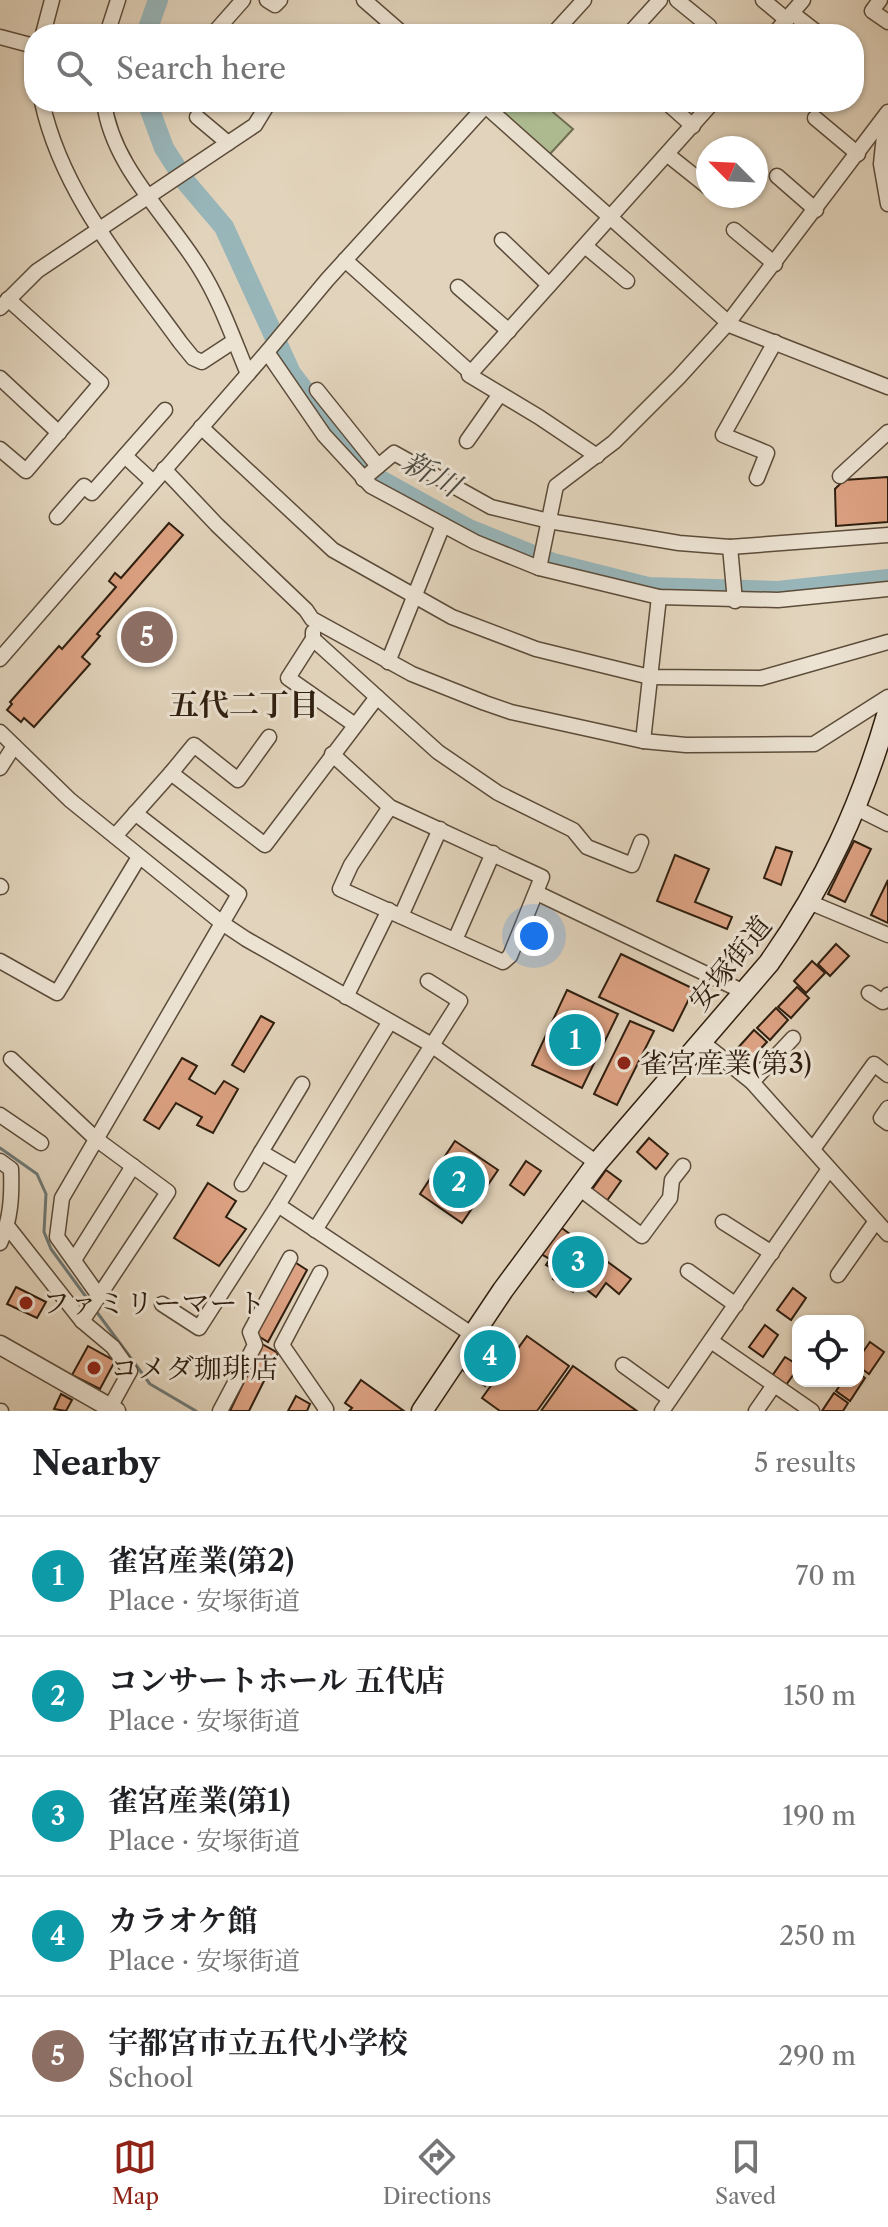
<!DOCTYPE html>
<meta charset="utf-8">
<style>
:root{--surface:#fff;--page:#f6f6f6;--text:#202124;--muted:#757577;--line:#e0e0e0;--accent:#8f2418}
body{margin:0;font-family:"Libre Caslon Text","Noto Serif JP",serif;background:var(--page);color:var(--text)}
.controls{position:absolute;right:24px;bottom:24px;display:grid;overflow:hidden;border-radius:16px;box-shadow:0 2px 6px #0004}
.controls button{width:72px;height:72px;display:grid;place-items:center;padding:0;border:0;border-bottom:2px solid var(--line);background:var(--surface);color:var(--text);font:40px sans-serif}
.compass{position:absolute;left:696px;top:136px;width:72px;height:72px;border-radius:50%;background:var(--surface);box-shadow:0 2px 6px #0004;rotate:294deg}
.you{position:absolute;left:534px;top:936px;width:28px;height:28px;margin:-20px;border:6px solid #fff;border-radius:50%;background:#1a73e8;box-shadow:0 0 0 12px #1a73e833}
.badge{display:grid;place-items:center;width:52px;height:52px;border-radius:50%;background:var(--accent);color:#fff;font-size:26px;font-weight:700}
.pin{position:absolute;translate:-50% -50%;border:4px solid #fff;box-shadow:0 2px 8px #0006}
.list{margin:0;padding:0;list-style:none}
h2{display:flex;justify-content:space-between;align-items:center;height:104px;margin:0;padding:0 32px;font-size:34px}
h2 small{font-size:26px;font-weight:400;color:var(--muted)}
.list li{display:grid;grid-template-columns:52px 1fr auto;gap:24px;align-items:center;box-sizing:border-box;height:120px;padding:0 32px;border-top:2px solid var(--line)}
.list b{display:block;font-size:30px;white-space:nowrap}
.list p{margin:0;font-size:26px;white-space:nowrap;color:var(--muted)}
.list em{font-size:26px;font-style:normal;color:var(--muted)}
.icon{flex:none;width:44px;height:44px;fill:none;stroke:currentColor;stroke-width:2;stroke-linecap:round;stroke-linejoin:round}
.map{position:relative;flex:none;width:888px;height:1411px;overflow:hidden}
.search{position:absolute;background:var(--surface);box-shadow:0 2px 6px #0004;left:24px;right:24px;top:24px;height:88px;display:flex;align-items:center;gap:20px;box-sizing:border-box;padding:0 28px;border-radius:32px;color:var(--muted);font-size:30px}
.sheet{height:704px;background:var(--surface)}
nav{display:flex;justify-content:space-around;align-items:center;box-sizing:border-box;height:112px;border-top:2px solid var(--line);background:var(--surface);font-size:22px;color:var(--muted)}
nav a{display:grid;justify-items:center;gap:4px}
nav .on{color:var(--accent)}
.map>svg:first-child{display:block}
</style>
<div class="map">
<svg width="888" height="1411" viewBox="0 0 888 1411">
<rect width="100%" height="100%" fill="#e2d4bc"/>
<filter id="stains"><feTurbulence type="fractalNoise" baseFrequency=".0025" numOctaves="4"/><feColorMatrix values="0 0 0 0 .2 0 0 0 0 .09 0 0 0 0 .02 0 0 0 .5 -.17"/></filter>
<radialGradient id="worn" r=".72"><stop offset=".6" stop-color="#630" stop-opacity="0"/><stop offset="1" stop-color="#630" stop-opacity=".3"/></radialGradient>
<polygon fill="#afbe94" stroke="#6f6e52" stroke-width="2" points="493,102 541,102 573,129 549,155 492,106"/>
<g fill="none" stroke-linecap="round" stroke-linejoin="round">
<g stroke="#6e7976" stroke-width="3">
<polyline points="0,1148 37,1174 46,1194 44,1232 51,1249 89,1301"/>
<polyline points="96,1311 150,1384 196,1411"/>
</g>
<g stroke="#98b6ba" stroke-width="20">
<polyline points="146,34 158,0"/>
<polyline points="147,102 164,148 185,181 224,227 291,373 350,450 377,478 469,529 553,563 648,587 778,591 888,579"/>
</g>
</g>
<g fill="#dda283" stroke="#2f1e0f" stroke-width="2">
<polygon points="888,477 888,522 836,526 835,489 844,480"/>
<polygon points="169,523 183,535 97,634 100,636 82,657 90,664 34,727 24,718 21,722 7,710 12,704 10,702 59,646 62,649 116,587 109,581 115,573 121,578"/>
<polygon points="854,841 871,849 845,902 828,894"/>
<polygon points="776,847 792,852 781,885 764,878"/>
<polygon points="675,855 709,869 695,902 732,917 727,929 657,901"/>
<polygon points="888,880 888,923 871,915"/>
<polygon points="836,944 849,956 830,976 818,964"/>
<polygon points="621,954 694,989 673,1031 599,997"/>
<polygon points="812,961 825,973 806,993 794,981"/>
<polygon points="797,987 809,998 791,1018 778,1007"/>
<polygon points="567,990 618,1014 582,1088 532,1065"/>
<polygon points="776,1008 788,1020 770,1040 757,1028"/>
<polygon points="261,1016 274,1023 244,1072 232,1065"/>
<polygon points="630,1021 654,1031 617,1105 594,1094"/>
<polygon points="754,1030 767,1042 749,1061 736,1050"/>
<polygon points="182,1058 197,1066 189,1079 215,1094 224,1081 238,1089 213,1133 197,1125 202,1117 176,1103 159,1129 144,1120"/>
<polygon points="649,1138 668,1154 656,1169 637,1152"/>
<polygon points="455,1141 498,1170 462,1223 420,1194"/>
<polygon points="526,1161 541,1171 524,1195 510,1185"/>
<polygon points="606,1170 621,1181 606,1202 591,1191"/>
<polygon points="208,1183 236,1201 226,1217 246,1229 219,1266 174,1238"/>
<polygon points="559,1226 631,1279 619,1294 606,1283 596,1297 579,1284 573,1292 553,1279 558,1272 546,1265 550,1259 539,1253"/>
<polygon points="293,1261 307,1270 268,1342 255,1334"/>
<polygon points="16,1287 46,1302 37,1318 7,1304"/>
<polygon points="793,1288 806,1298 791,1320 777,1310"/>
<polygon points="765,1325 778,1335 763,1357 749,1347"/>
<polygon points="495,1328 515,1342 485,1386 464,1371"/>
<polygon points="527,1336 569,1366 537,1411 500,1411 482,1398"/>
<polygon points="870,1342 884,1352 869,1374 858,1366 858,1359"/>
<polygon points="262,1344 278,1353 249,1411 230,1411"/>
<polygon points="88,1346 115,1361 100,1389 72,1375"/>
<polygon points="785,1357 798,1365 798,1368 784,1388 770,1379"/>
<polygon points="573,1366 637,1411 541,1411"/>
<polygon points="858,1373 865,1378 850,1401 836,1391 843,1381 858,1381"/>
<polygon points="361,1380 404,1411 349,1411 352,1408 345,1403"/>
<polygon points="834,1393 848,1403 843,1411 822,1411"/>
<polygon points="61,1394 72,1400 66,1411 54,1409"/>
<polygon points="296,1396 310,1404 307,1411 288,1411"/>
</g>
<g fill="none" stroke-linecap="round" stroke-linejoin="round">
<defs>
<g id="minor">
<polyline points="267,0 275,5 280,0"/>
<polyline points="364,0 403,34"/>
<polyline points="677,0 709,26 702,34"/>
<polyline points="763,0 787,20"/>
<polyline points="880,0 872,11 888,22"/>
<polyline points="792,13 819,34"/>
<polyline points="43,34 52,0"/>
<polyline points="107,34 118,0"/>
<polyline points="213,34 243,0"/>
<polyline points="553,34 584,0"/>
<polyline points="629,34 660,0"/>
<polyline points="774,34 803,0"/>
<polyline points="0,37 34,46"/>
<path d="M42 102C62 194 126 267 180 342L193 358 202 362 234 341"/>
<path d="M104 102C112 166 166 214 199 267 220 300 233 338 248 374"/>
<polyline points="481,102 732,326 888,387"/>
<polyline points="666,102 693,126"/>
<polyline points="197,117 228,143"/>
<polyline points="886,117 881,164 888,204"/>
<polyline points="815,118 858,154"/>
<polyline points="668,155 708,187"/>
<polyline points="777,176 816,210"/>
<polyline points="734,230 775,264"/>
<polyline points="502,240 549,285"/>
<polyline points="585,246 627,281"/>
<polyline points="345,260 471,373"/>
<polyline points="458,287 509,331"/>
<polyline points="0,308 37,271 255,125 269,102"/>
<polyline points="267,352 324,435 371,486 475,542 539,568 659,597 778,600 888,589"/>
<polyline points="0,378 59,433"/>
<polyline points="317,390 378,466"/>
<polyline points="201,427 333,550 452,617 536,649 650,677 761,678 888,642"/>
<polyline points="467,441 500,394"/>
<polyline points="0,449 26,471 101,383 8,299"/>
<polyline points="125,456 153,482"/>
<polyline points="597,456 539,417 469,375 713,102"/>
<polyline points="164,469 217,525 306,610 312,619 412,674 485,703 511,712 643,741 686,745 814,744 888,697"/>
<polyline points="840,476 888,432"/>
<polyline points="757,478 767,453 723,435 775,342"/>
<polyline points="363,479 394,453 491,507 549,521 679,543 730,547 888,535"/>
<polyline points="57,517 84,486 92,493 165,410"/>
<polyline points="730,547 735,601"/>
<polyline points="539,568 556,486 614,442 679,377 728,323 888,112"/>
<polyline points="313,632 313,639 288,678 355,725"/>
<polyline points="0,659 267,352 327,280 489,102"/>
<polyline points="388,662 443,525"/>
<polyline points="377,697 438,752 498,793 573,830 587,847 632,865 641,842"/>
<polyline points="0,732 70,800 222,923 246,939 430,1044 597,1163"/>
<polyline points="643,741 659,597"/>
<polyline points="332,754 390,807 351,865 340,889 503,962 510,956 542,877 390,807"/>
<polyline points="0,768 14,746"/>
<polyline points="171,773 194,745 238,780 269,737"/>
<polyline points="856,808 888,824"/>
<polyline points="115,836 171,773 265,845 377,697 313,639"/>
<polyline points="0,886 1,887"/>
<polyline points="537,893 744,992"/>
<polyline points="809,902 888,935"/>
<polyline points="401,916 440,829"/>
<polyline points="455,940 493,853"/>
<polyline points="0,961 57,993 139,857"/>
<polyline points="869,993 883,1002 888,995"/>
<polyline points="346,997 389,910"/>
<polyline points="389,1023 278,1205 473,1335"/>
<polyline points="702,1042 752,1082 888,1234"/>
<polyline points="11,1059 96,1139 168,1192 99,1296"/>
<polyline points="752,1082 793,1038"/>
<polyline points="888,1108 881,1118 888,1123"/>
<polyline points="0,1115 41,1143"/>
<polyline points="813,1149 874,1064 888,1075"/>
<path d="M0 1161 11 1169C12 1195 11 1220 0 1243"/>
<polyline points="297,1173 261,1152 302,1084"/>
<polyline points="242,1184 261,1152"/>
<polyline points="579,1188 642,1236 670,1198 672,1180 683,1166"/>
<polyline points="723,1222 772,1253"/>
<polyline points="8,1227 82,1321 113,1347 130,1371 108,1411"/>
<polyline points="315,1230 460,1001 428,981"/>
<polyline points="74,1260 133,1166"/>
<polyline points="688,1271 736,1305"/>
<polyline points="320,1273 282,1345 326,1409 325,1411"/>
<polyline points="838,1275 876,1221"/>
<polyline points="162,1304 199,1328 278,1205"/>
<polyline points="82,1321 99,1296 57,1237 62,1198 239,894 135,813"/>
<polyline points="711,1341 812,1411"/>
<polyline points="623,1365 670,1399"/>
<polyline points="0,1411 1,1411"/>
<polyline points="220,1411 255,1345 250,1332 290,1258"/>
<polyline points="662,1411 829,1169"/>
<polyline points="756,1411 774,1385"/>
</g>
<polyline id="tertiary" points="0,1345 116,1411"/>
<path id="secondary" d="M422 1411 503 1290 597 1163 769 963C825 884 861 805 888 712"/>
</defs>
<use href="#minor" stroke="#5c4c3a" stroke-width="17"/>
<use href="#tertiary" stroke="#5c4c3a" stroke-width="21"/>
<use href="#secondary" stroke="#2f1e0f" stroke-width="23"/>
<use href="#minor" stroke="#ece3d3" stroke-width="14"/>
<use href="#tertiary" stroke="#ece3d3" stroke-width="18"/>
<use href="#secondary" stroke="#ece3d3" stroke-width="20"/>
</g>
<g fill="#8f2418" stroke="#ece3d3" stroke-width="3">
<circle cx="624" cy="1063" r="8"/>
<circle cx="26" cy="1303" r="8"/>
<circle cx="94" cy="1368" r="8"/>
</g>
<g text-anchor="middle" stroke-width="6" stroke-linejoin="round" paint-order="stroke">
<g font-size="28" fill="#2f1e0f" stroke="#ece3d3">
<text transform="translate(730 963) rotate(-51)" y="10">安塚街道</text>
</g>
<g font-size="28" fill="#2f1e0f" stroke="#ece3d3" text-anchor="start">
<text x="640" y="1073">雀宮産業(第3)</text>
<text x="42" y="1313">ファミリーマート</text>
<text x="110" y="1378">コメダ珈琲店</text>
</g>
<g font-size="30" font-style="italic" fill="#4e4c42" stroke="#ece3d3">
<text transform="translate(431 474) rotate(29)" y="10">新川</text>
</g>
<g font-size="30" font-weight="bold" fill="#2f1e0f" stroke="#ece3d3">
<text x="244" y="715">五代二丁目</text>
</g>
</g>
<rect width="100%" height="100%" filter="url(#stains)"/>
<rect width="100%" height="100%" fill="url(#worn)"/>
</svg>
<div class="controls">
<button><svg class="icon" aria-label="locate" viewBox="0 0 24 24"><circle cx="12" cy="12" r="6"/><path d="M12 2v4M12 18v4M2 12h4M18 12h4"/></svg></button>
</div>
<svg class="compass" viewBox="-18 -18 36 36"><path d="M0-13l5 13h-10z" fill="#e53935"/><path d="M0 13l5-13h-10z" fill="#757577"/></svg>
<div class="you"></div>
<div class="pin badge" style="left:575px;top:1040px;background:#0f9aa8">1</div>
<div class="pin badge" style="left:459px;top:1182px;background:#0f9aa8">2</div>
<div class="pin badge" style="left:578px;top:1262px;background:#0f9aa8">3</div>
<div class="pin badge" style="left:490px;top:1356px;background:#0f9aa8">4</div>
<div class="pin badge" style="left:147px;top:637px;background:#8d6e63">5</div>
<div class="search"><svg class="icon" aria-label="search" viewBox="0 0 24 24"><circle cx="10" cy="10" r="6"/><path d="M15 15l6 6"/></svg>Search here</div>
</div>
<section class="sheet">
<h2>Nearby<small>5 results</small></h2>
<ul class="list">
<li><span class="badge" style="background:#0f9aa8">1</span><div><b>雀宮産業(第2)</b><p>Place · 安塚街道</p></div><em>70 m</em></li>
<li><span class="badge" style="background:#0f9aa8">2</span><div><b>コンサートホール 五代店</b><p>Place · 安塚街道</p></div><em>150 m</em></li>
<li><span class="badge" style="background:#0f9aa8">3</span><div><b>雀宮産業(第1)</b><p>Place · 安塚街道</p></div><em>190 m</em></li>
<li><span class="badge" style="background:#0f9aa8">4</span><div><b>カラオケ館</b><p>Place · 安塚街道</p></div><em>250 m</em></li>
<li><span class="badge" style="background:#8d6e63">5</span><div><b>宇都宮市立五代小学校</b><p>School</p></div><em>290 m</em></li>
</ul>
</section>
<nav>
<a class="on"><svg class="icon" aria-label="map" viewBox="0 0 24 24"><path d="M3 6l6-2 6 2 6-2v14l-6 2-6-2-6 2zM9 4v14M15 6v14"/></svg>Map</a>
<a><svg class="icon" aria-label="directions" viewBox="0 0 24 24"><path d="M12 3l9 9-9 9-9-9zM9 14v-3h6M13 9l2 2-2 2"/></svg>Directions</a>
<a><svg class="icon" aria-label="saved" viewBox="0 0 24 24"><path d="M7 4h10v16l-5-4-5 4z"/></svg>Saved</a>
</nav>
